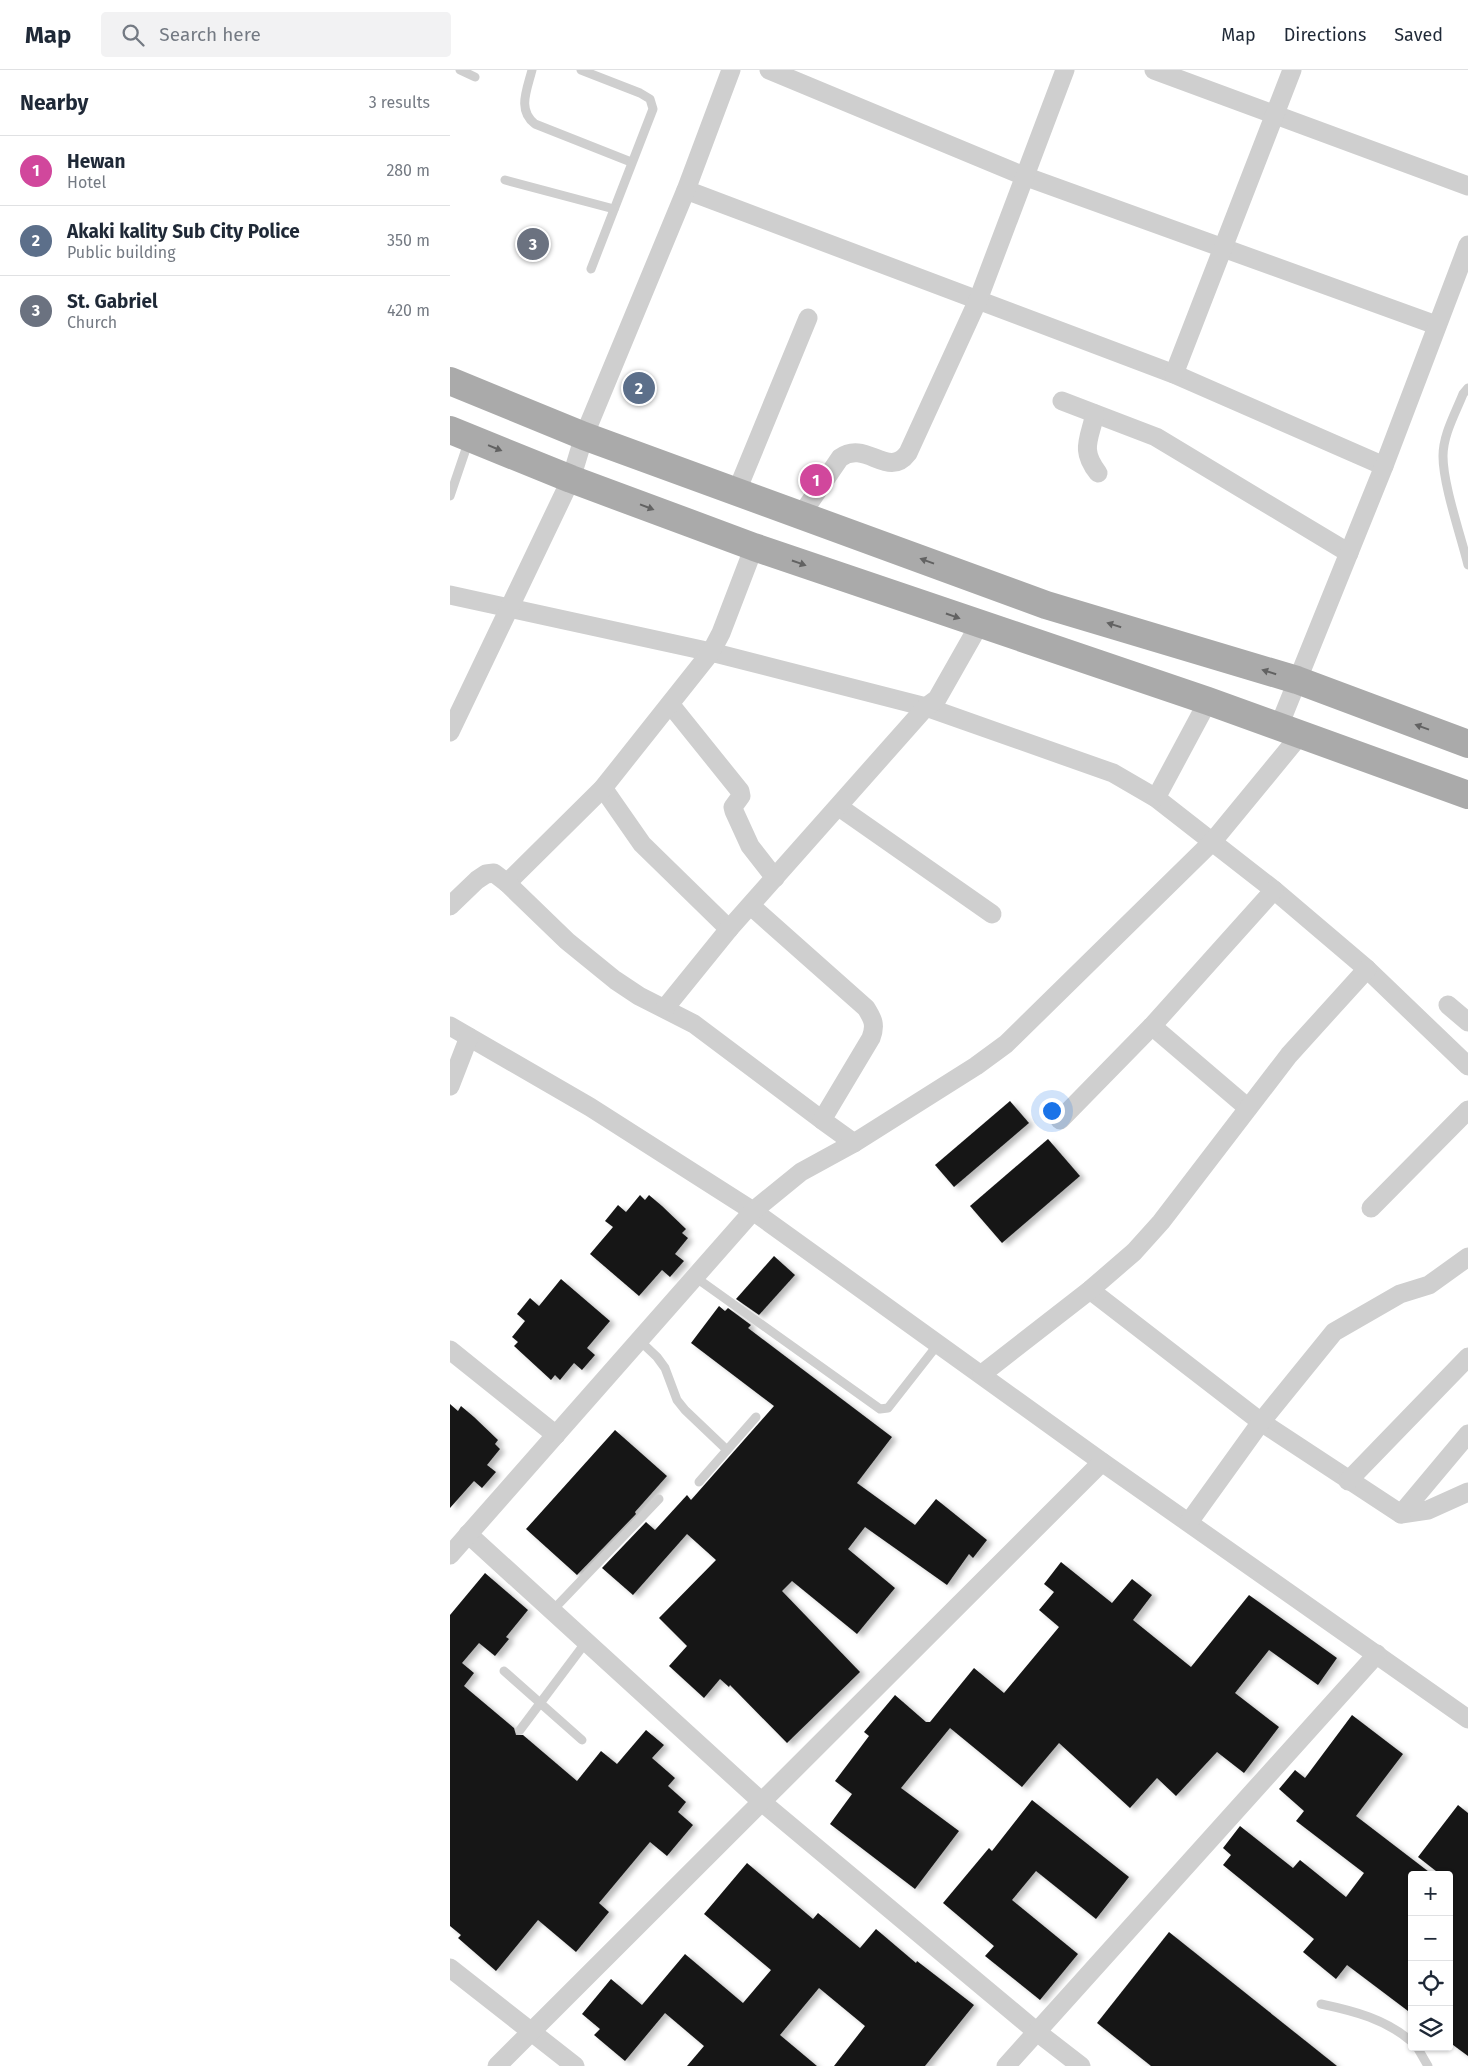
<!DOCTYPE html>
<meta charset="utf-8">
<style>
:root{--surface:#fff;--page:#f2f2f3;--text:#1f2937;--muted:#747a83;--line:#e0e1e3;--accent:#2563eb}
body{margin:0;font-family:"Fira Sans",sans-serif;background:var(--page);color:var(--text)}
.controls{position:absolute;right:15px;bottom:15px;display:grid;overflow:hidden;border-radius:5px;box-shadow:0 1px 4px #0004}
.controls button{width:45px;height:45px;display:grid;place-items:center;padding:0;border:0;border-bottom:1px solid var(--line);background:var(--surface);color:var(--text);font:25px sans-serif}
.you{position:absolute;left:601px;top:1040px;width:18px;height:18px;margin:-12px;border:4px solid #fff;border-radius:50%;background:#1a73e8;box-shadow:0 0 0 8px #1a73e833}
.badge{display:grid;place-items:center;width:32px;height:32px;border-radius:50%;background:var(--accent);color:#fff;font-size:16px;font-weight:700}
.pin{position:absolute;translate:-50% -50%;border:2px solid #fff;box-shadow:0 1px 5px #0006}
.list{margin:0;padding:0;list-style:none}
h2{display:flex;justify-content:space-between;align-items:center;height:65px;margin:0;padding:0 20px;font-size:21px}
h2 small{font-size:16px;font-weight:400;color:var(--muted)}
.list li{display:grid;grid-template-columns:32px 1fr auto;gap:15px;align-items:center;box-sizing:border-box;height:70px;padding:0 20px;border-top:1px solid var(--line)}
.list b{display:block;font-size:19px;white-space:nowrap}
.list p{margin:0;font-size:16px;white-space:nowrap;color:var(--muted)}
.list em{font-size:16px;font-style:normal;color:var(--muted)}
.icon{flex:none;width:28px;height:28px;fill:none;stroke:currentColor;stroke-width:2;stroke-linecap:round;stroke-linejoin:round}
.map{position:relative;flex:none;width:1018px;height:1996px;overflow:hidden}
header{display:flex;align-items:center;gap:30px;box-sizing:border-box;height:70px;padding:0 25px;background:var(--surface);border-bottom:1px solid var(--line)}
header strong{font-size:24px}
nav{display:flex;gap:28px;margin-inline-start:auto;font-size:18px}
.search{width:350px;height:45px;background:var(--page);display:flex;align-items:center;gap:12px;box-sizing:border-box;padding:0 18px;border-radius:5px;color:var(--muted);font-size:19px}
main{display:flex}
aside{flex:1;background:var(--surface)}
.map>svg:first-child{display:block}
</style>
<header>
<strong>Map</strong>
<div class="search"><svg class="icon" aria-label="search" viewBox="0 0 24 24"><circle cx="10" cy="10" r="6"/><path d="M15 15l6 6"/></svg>Search here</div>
<nav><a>Map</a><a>Directions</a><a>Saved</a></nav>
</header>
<main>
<aside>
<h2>Nearby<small>3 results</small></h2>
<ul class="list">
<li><span class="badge" style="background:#d1479c">1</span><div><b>Hewan</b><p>Hotel</p></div><em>280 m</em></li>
<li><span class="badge" style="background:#5c6f8a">2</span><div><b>Akaki kality Sub City Police</b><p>Public building</p></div><em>350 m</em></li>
<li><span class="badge" style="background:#6b7280">3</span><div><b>St. Gabriel</b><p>Church</p></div><em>420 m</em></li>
</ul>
</aside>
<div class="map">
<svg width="1018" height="1996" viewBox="0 0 1018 1996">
<defs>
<filter id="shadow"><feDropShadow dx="5" dy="3" stdDeviation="2.5" flood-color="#0004"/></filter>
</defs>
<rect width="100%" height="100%" fill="#fff"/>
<g fill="#191919" filter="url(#shadow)">
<polygon points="560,1031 579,1053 504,1117 485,1095"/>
<polygon points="598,1069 630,1106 552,1173 520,1136"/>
<polygon points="190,1125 195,1130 199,1125 212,1136 236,1159 232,1163 238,1168 225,1184 234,1191 220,1207 212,1200 189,1226 140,1184 163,1157 155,1151 168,1135 176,1142"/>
<polygon points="324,1186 345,1205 309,1245 286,1229"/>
<polygon points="111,1209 160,1251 137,1278 145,1285 132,1300 124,1293 110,1310 105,1305 101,1310 64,1276 68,1272 62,1267 75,1251 67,1244 80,1228 89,1236"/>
<polygon points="269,1236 275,1241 278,1238 301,1255 298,1258 442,1367 407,1413 465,1455 486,1429 537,1470 523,1488 519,1484 497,1515 415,1457 398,1479 445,1518 407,1564 342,1511 332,1521 410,1602 337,1673 280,1615 279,1617 270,1609 254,1628 219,1596 237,1576 209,1548 266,1490 237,1464 183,1525 152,1498 196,1452 205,1460 237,1425 241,1430 324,1336 241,1273"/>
<polygon points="0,1334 8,1341 11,1336 24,1347 48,1370 45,1374 50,1379 37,1395 46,1402 32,1418 24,1411 0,1438"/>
<polygon points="165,1360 217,1406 185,1442 186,1444 127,1505 76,1459"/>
<polygon points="611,1492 662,1533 682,1509 702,1525 683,1550 741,1597 799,1525 887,1588 868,1615 819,1580 785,1623 829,1657 794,1703 767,1682 726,1726 707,1708 680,1738 609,1673 572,1717 500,1658 451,1718 509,1761 465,1819 380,1754 402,1724 385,1711 419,1666 414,1662 445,1625 476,1652 480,1652 524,1598 554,1623 609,1557 589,1540 604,1522 594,1514"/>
<polygon points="35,1503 78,1540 56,1567 59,1569 45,1586 29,1573 12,1593 24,1603 14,1616 64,1658 66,1665 73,1665 127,1711 151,1681 167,1694 196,1660 214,1675 202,1688 225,1708 218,1716 236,1732 228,1742 243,1755 217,1786 200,1772 149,1833 159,1842 126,1882 88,1850 46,1901 8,1868 11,1865 0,1856 0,1545"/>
<polygon points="902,1645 953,1684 906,1746 983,1805 962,1805 962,1944 897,1895 886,1909 853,1882 864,1869 773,1795 781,1785 773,1778 790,1756 843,1798 850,1790 896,1827 914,1803 846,1751 854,1741 829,1719 845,1700 855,1708"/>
<polygon points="582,1730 679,1807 646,1849 586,1801 562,1830 628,1884 590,1930 535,1886 544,1876 493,1833 539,1778 542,1781"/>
<polygon points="1008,1735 1018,1743 1018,1986 999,1972 999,1805 991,1805 968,1787"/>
<polygon points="297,1793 363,1849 368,1843 410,1878 426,1859 466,1893 467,1891 524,1935 475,1996 384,1996 415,1956 369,1918 330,1965 367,1996 237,1996 254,1976 215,1943 175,1991 144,1965 150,1959 132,1944 161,1909 192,1935 235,1884 293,1933 321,1900 254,1844"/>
<polygon points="719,1862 887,1996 701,1996 647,1953"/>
</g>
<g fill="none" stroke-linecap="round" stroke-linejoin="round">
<g stroke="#cfcfcf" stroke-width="9">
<polyline points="10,0 25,7"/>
<path d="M82 0C77 20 67 40 85 54L181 92"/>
<polyline points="131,0 190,23 200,29 203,39 141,199"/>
<polyline points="55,110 164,139"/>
<path d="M1018 318 1013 324C1005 344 993 365 993 386 993 415 1011 466 1018 495"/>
<polyline points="0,426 19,370"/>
<polyline points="245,1207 430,1339 438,1338 489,1273"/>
<polyline points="189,1270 207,1287 215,1298 227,1330 235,1340 277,1380"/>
<polyline points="249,1412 306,1347"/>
<polyline points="102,1541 209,1429"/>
<polyline points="54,1601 132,1670"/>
<polyline points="70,1660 136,1572"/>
<path d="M871 1934C904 1941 936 1949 962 1972"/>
<polyline points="967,1977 978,1996"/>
</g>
<g stroke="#cfcfcf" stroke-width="19">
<polyline points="319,0 574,106 986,255"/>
<polyline points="704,0 1018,116"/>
<polyline points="236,120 724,304 934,396"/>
<polyline points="724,304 842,0"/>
<polyline points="612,331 706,367 899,483"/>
<path d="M645 344C639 370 630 380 648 403"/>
<polyline points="286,423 358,248"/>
<path d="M351 445 390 388C416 369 438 410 458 383L528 230 615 0"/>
<polyline points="0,525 261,582 476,637 663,703 706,728 824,820 917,899 1018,996"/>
<polyline points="220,634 290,721 291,726 283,737 284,741 300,776 325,808"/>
<polyline points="829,656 934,396 1018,175"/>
<polyline points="0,662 121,409 134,366 236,120 281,0"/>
<polyline points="153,718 192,774 279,859"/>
<polyline points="706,728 758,631"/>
<polyline points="389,737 542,844"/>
<polyline points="57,813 153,718 261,582 271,563 304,477"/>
<polyline points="0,836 27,810 36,804 44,803 57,813 117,871 165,910 189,926 244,954 372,1050"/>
<path d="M301 836 416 938C423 949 426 955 421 968L372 1050 404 1073"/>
<polyline points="998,935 1018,952"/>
<polyline points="215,938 279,859 476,637 487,629 529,555"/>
<polyline points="0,956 140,1037 303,1141 652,1392 1018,1649"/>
<polyline points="702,956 798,1038"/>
<polyline points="0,1016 19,967"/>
<polyline points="610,1050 702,956 824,820"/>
<polyline points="921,1138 1018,1040"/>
<polyline points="640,1220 811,1352 951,1444 978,1440 1018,1422"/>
<polyline points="0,1280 106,1365"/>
<polyline points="532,1304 640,1220 684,1182 711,1152 839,985 917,899"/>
<polyline points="898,1411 1018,1287"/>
<polyline points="951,1444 1018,1364"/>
<polyline points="739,1452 811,1352 884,1262 950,1224 979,1215 1018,1187"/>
<polyline points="18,1464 313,1733 587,1962 631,1996"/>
<polyline points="0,1485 303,1141 351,1102 404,1073 526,996 556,974 763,771 851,664"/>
<polyline points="0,1898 125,1996"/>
<polyline points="47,1996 652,1392"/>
<polyline points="556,1996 927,1584"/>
</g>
<g stroke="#aaa" stroke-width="28">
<polyline points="0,311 134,366 596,535 847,610 1018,674"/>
<polyline points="0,360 121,409 304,477 758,631 1018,725"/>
</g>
</g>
<defs><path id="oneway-solid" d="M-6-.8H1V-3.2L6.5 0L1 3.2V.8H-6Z" transform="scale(1.25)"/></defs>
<g fill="#626262">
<use href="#oneway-solid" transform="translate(45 378) rotate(22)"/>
<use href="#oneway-solid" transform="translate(197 437) rotate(21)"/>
<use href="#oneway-solid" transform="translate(477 491) rotate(-160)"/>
<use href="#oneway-solid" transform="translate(349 493) rotate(19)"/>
<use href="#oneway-solid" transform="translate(503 546) rotate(19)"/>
<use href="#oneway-solid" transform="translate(664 555) rotate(-163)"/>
<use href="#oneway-solid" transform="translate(819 602) rotate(-163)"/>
<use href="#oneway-solid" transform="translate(972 657) rotate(-160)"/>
</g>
</svg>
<div class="controls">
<button>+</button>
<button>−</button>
<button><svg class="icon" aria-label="locate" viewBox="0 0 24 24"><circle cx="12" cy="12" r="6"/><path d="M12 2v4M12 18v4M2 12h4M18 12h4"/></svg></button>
<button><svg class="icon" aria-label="layers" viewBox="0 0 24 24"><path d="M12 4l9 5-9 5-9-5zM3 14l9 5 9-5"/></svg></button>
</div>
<div class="you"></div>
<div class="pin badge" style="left:366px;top:410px;background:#d1479c">1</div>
<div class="pin badge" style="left:189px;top:318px;background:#5c6f8a">2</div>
<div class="pin badge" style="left:83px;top:174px;background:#6b7280">3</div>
</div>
</main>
